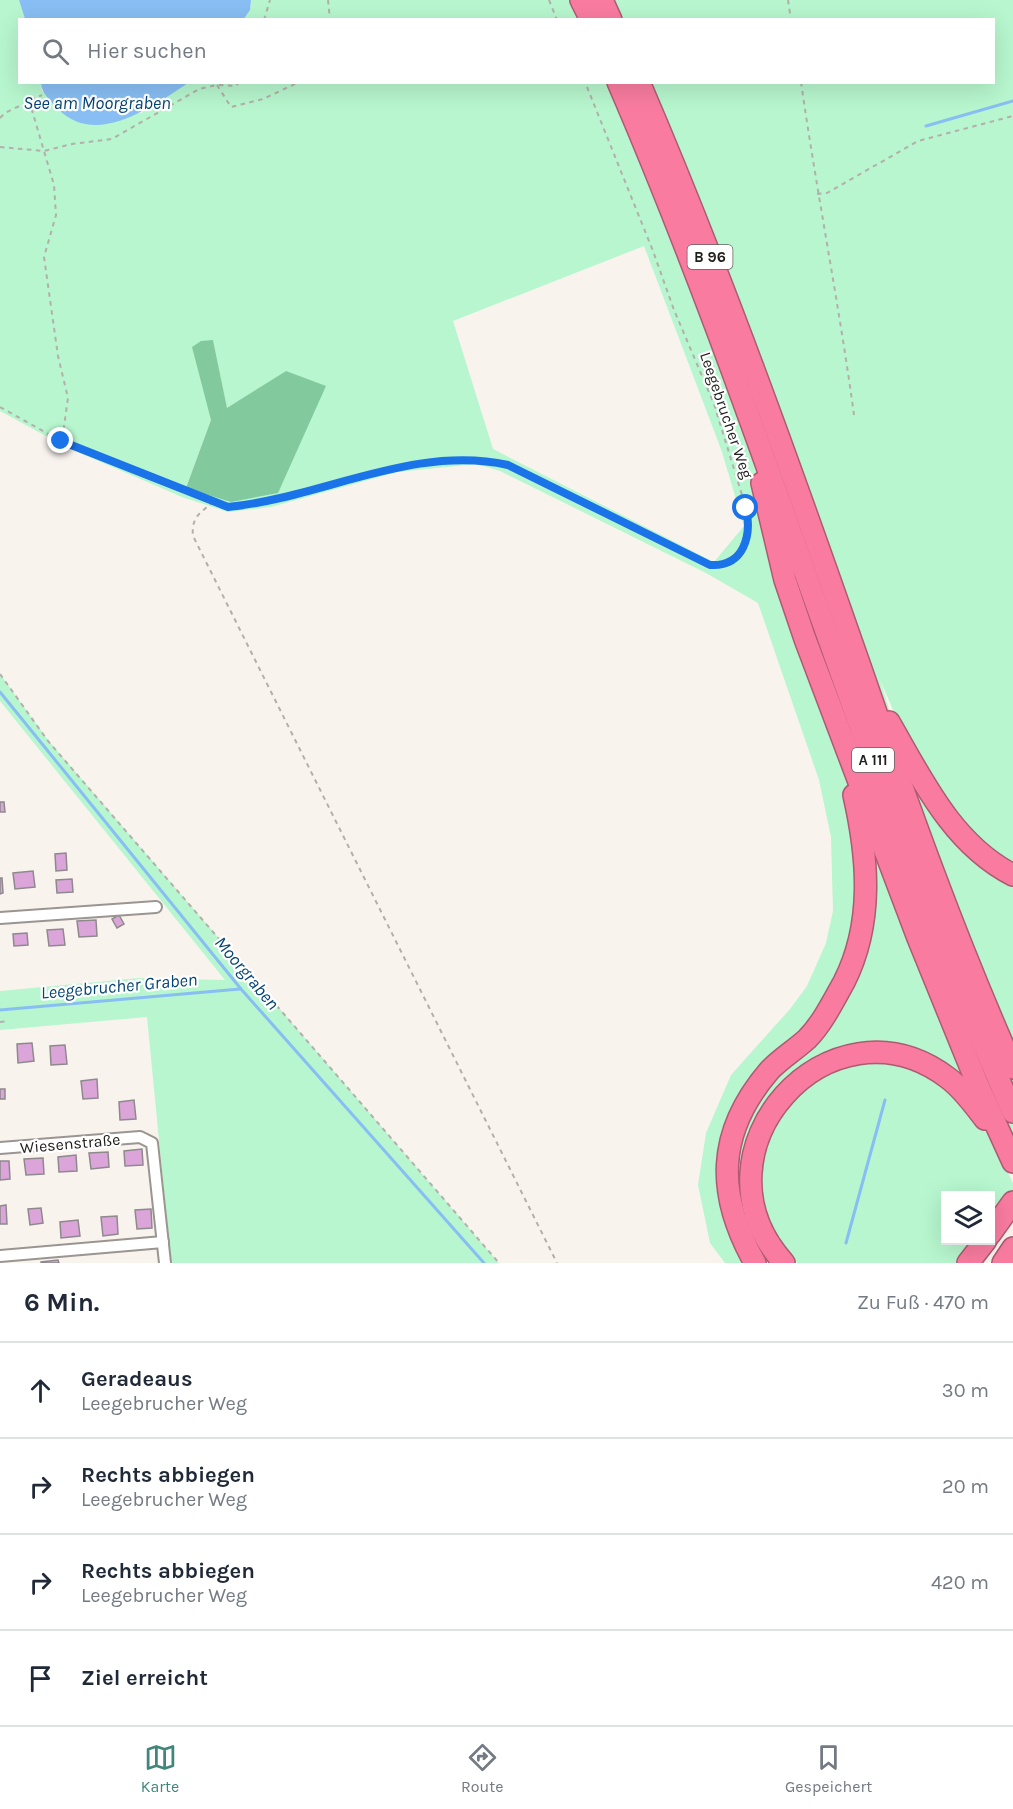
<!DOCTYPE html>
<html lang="de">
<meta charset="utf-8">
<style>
:root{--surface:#fff;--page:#f6f6f7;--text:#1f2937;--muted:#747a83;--line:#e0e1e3;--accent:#41867b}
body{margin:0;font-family:Karla,sans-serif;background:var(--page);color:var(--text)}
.controls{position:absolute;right:18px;bottom:18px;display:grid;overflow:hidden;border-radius:0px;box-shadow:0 6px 24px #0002}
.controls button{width:54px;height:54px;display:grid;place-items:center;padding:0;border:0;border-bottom:2px solid var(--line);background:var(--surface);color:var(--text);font:30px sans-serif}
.stop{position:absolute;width:18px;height:18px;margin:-14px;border:4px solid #1a73e8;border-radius:50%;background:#fff}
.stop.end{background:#1a73e8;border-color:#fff;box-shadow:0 2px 6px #0008}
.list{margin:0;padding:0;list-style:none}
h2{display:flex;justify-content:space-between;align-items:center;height:78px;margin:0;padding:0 24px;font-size:26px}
h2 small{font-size:20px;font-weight:400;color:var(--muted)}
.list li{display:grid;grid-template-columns:39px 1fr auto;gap:18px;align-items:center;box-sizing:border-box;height:96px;padding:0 24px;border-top:2px solid var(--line)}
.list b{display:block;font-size:22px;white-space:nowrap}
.list p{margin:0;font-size:20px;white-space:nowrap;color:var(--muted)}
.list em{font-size:20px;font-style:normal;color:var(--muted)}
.icon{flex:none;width:33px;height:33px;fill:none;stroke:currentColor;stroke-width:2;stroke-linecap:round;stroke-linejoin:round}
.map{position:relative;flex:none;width:1013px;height:1263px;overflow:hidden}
.search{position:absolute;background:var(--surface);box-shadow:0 6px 24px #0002;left:18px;right:18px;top:18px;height:66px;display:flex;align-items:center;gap:15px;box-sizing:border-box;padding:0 21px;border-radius:0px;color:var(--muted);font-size:22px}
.sheet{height:462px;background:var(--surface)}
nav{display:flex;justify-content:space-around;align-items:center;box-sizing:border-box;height:84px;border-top:2px solid var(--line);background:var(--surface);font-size:16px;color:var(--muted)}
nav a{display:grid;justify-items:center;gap:3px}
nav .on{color:var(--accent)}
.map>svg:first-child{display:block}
</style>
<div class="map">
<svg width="1013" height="1263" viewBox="0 0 1013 1263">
<rect width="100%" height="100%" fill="#f9f3ee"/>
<g fill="#b7f6ce" fill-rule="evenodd">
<path d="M0 0H19L25 19 20 20V82L41 83 42 91 141 113 188 82H994V20L243 19 250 10 251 0H1013V866L960 822 901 728 880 680 906 764 1013 883V1136L999 1155 1013 1183V1218L984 1263H725L710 1243 698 1185 706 1133 731 1075 790 1009 807 986 826 943 833 911 831 837 819 780 758 603 706 573 500 471 477 464 397 472 271 507 228 512 182 497 66 447 0 411ZM644 246 722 452 744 526 714 562 493 449 453 321ZM213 340 227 409 286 371 186 488 211 420ZM946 1196H990V1240H946Z"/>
<polygon points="0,674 48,740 499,1263 171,1263 147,1017 0,1030 0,991 139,978 225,980 0,701"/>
</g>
<polygon fill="#82c99e" points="213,340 227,408 286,371 326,386 278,493 231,502 186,488 211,420 192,347 201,341"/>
<g fill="#88bef3">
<polygon points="19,0 251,0 250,10 243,20 25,19"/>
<path d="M41 83V82L188 83C153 106 96 148 58 109 50 100 42 94 41 83Z"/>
</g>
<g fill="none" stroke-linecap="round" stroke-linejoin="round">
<g stroke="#88bef3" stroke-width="3">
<polyline points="926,126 1013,101"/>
<polyline points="0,692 241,989 484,1263"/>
<polyline points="0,1010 240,989"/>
<polyline points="846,1243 885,1100"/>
</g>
</g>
<g fill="#dba5da" stroke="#8e898d" stroke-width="1.5">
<polygon points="0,802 4,802 5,812 0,812"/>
<polygon points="66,853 67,870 56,871 55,854"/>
<polygon points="33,871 35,887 15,889 13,873"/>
<polygon points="0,878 2,878 3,893 0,894"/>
<polygon points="72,879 73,892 57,893 56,880"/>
<polygon points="119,915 124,924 117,928 112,919"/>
<polygon points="96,920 97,936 79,937 77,921"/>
<polygon points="63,929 65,945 49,946 47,930"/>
<polygon points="27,933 28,945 14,946 13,934"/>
<polygon points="32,1043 34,1061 18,1063 17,1044"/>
<polygon points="65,1045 67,1064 51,1065 50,1046"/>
<polygon points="97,1079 98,1098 83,1099 81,1081"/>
<rect x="0" y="1089" width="5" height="10"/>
<polygon points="134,1100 136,1119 120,1120 119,1102"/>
<polygon points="142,1149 143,1165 125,1166 124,1151"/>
<polygon points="108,1152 109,1167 91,1169 89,1153"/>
<polygon points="76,1155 77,1171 59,1172 58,1157"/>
<polygon points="43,1158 44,1174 26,1175 24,1159"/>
<polygon points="0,1161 9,1161 10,1179 0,1180"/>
<polygon points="6,1205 7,1224 0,1224 0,1206"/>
<polygon points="41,1208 43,1223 30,1225 28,1209"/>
<polygon points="151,1209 152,1228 137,1229 135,1210"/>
<polygon points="117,1216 118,1234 103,1236 101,1217"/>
<polygon points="78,1220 80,1236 61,1238 60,1222"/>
<polygon points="58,1260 59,1263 41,1263 41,1262"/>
</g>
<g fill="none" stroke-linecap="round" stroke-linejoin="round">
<defs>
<g id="street">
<polyline points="0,918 156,907"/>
<polyline points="0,1148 140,1137 152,1143 165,1263"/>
<polyline points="0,1256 163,1242"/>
</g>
<g id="highway">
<polyline points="581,0 591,20"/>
<polyline points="602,0 611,20"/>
<path d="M618 82C764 420 863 776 1013 1112"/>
<path d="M639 82C722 275 793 474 862 672 908 806 955 938 1013 1068"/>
<polyline points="762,483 785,580 805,639 918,938 977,1083 1013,1162"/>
<path d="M889 722C922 779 952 844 1013 875"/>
<polyline points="990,1234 1013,1202"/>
<path d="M755 1263C716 1194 716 1133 769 1071 780 1059 795 1050 807 1039 822 1024 834 1000 844 982 874 923 868 857 854 795"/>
<path d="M784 1263C684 1152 830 989 948 1078 963 1089 974 1105 985 1119"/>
<polyline points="968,1263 986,1240"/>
<polyline points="1003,1263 1013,1248"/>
</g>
</defs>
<use href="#street" stroke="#9b9591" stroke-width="14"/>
<use href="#highway" stroke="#ad5b72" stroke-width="24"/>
<g stroke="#b4afab" stroke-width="2" stroke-dasharray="4.5 4.5" stroke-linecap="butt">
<polyline points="328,0 330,20"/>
<polyline points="549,0 557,20"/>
<polyline points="788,0 791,20"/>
<polyline points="264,20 270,0"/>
<path d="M801 82C817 194 839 304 854 415"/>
<polyline points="217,85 231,107 263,99 299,82"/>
<polyline points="29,100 54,185 56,215 44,257 58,356 68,398 62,440"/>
<polyline points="0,118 5,113 42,95"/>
<polyline points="0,147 44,151 72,144 112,139 199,89 217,85 235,86 240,82"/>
<polyline points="817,194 827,193 918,141 1013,116"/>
<path d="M0 407 61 441 228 506C321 498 413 444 508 465L710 565 726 564 742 552 748 536 746 508 714 404 674 310 653 251 585 82"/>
<path d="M214 502C200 512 191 518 193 536L557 1263"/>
<polyline points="0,674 48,741 499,1263"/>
<polyline points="0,1022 9,1021"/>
</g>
<use href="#street" stroke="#fff" stroke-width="10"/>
<use href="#highway" stroke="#f97ca0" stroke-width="21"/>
</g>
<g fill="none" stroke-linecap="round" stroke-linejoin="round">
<path stroke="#1a73e8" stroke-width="8" d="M61 441 228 507C321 498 414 444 508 465L710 565C744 567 752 536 746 508"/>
</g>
<g text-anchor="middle" stroke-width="4.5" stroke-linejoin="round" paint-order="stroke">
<g fill="#fff" stroke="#636260" stroke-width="1.5">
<rect x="687.5" y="245" width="45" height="24" rx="4.5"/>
<rect x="852" y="748" width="42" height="24" rx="4.5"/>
</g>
<g font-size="15" font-weight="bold" fill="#201e1c">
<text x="710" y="262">B 96</text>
<text x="873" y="765">A 111</text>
</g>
<g font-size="16" fill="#201e1c" stroke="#fff">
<text transform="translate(727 415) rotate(71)" y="6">Leegebrucher Weg</text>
<text transform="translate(70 1143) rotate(-5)" y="6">Wiesenstraße</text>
</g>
<g font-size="18" font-style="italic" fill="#054474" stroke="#fff">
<text x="97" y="109">See am Moorgraben</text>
<text transform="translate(247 973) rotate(50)" y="6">Moorgraben</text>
<text transform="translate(119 986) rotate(-5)" y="6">Leegebrucher Graben</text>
</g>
</g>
</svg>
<div class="controls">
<button><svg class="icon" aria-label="layers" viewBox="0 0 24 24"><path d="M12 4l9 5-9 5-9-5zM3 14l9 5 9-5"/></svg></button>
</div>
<div class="stop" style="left:746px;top:508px"></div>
<div class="stop end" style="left:61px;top:441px"></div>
<div class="search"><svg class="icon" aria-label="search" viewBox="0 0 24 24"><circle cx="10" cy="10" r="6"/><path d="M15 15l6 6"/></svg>Hier suchen</div>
</div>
<section class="sheet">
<h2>6 Min.<small>Zu Fuß · 470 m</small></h2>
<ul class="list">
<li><svg class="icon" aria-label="ahead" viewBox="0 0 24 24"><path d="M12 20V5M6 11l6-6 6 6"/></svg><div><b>Geradeaus</b><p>Leegebrucher Weg</p></div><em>30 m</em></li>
<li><svg class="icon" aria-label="right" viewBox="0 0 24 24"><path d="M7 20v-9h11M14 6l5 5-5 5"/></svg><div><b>Rechts abbiegen</b><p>Leegebrucher Weg</p></div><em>20 m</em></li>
<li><svg class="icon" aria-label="right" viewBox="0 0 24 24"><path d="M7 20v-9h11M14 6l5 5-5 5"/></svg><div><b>Rechts abbiegen</b><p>Leegebrucher Weg</p></div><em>420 m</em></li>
<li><svg class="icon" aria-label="arrive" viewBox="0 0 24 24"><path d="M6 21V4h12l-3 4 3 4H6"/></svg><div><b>Ziel erreicht</b></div></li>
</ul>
</section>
<nav>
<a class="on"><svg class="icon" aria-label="map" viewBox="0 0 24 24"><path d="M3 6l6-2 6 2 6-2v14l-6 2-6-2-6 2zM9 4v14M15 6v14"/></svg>Karte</a>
<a><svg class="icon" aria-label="directions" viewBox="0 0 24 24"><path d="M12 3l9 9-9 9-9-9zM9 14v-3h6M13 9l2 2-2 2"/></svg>Route</a>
<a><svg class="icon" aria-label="saved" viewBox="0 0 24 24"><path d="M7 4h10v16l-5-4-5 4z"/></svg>Gespeichert</a>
</nav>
